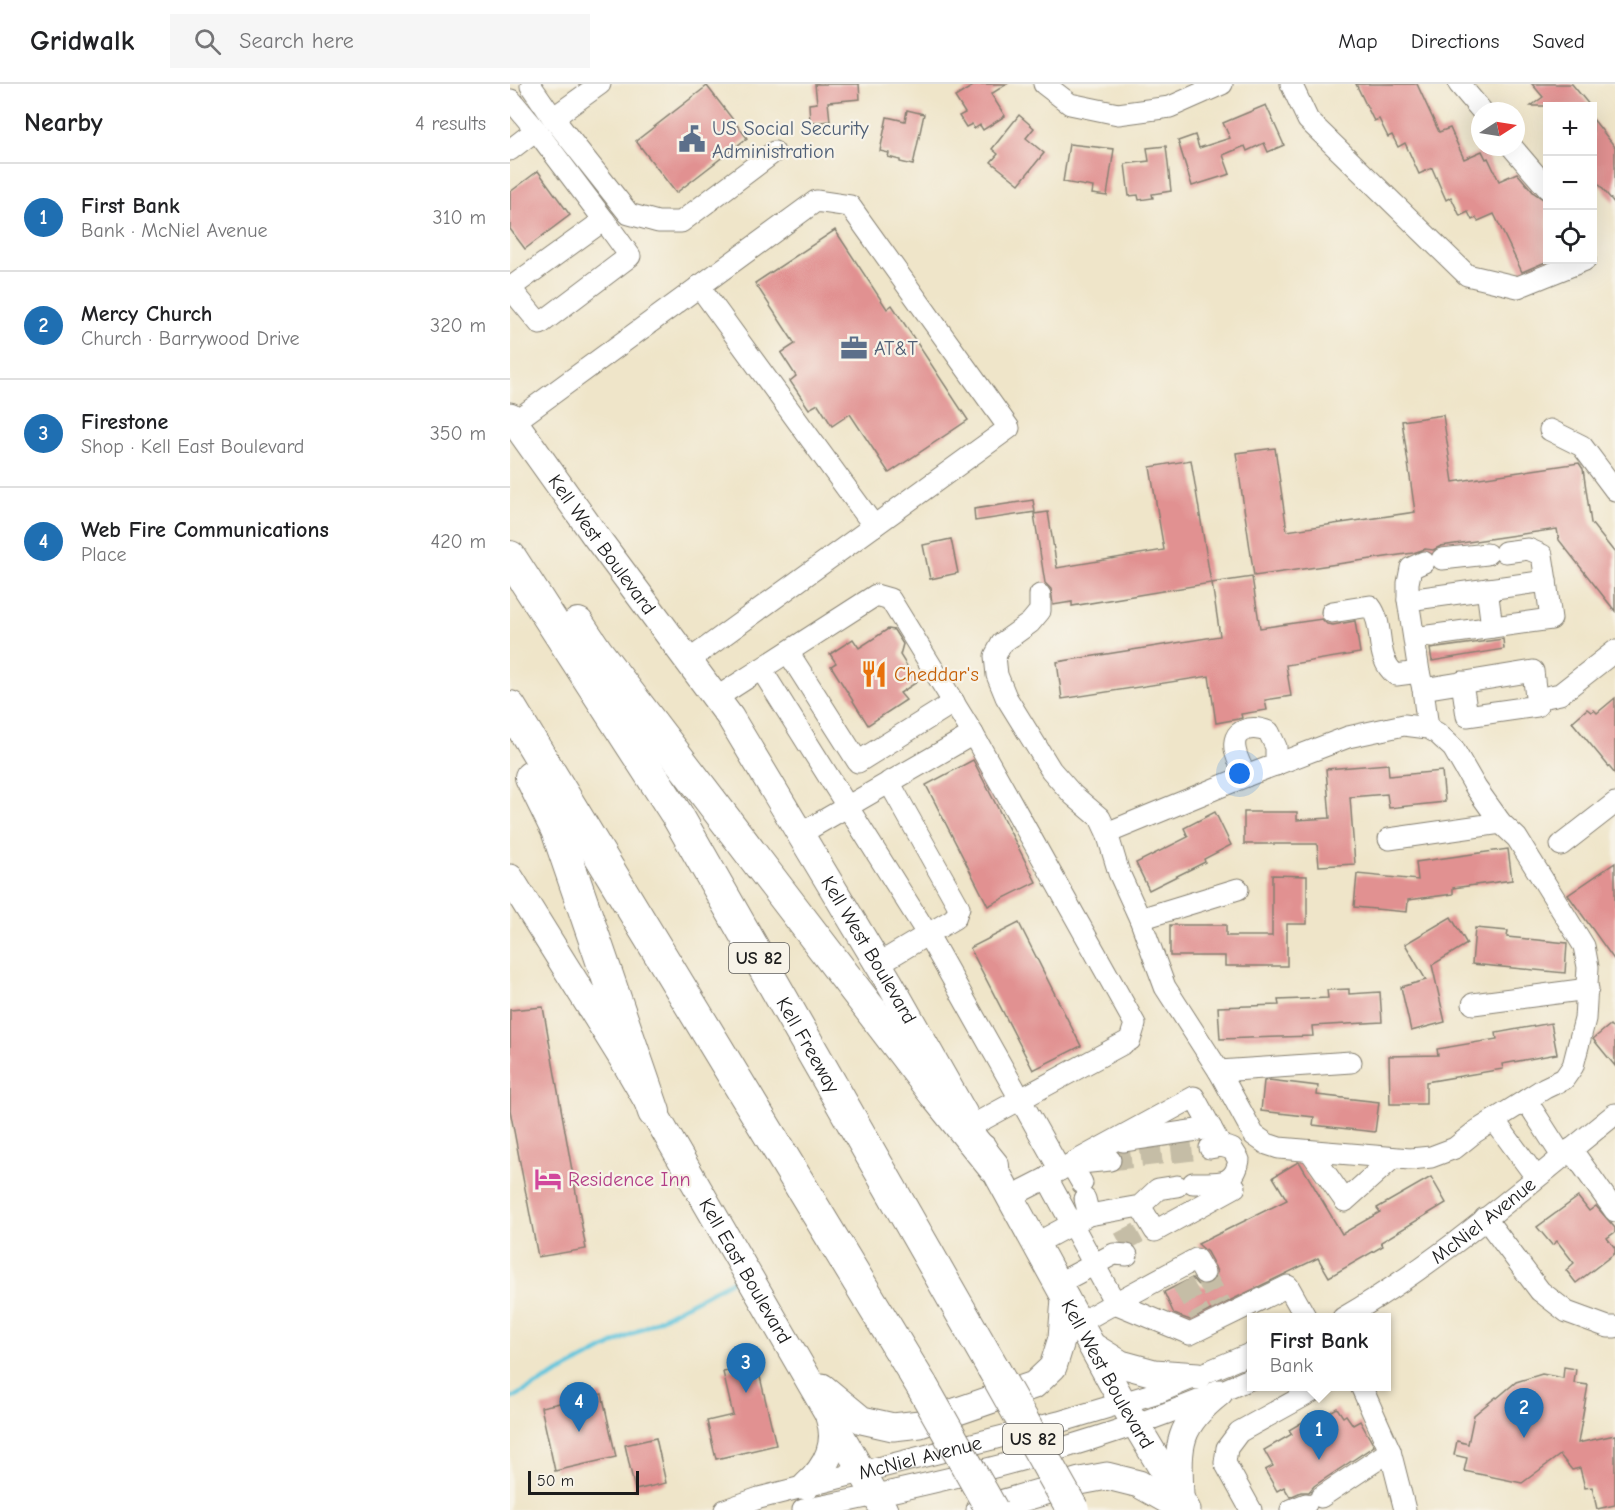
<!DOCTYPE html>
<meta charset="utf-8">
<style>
:root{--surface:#fff;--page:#f6f6f6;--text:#202124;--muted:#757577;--line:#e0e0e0;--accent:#1f6fb2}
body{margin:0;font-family:"Comic Neue",sans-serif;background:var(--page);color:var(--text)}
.controls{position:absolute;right:18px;top:18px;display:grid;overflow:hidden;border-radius:0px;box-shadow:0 6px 24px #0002}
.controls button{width:54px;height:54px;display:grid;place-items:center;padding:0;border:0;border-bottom:2px solid var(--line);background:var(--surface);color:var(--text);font:30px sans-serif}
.compass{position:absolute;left:961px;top:18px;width:54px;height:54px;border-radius:50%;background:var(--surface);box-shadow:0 6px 24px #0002;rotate:78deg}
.scale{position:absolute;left:18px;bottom:15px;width:111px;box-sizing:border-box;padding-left:6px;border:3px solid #1c1c1c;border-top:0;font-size:16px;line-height:21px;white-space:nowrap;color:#1c1c1c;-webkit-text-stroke:4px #f7f3e8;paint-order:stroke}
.you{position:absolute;left:730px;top:690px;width:21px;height:21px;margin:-15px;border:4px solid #fff;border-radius:50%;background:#1a73e8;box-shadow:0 0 0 9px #1a73e833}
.badge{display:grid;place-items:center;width:39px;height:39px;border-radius:50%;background:var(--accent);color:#fff;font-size:20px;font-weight:700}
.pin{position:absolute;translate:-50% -50px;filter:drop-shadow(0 2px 3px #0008)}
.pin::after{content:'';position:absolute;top:32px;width:21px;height:18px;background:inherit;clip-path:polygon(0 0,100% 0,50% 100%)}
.popup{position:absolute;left:737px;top:1229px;width:144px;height:78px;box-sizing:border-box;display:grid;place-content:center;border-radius:0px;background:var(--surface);filter:drop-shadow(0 2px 4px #0005);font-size:20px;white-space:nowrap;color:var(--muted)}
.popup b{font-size:22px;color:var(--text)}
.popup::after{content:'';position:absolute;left:50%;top:100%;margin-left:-12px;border:12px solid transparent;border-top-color:var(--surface)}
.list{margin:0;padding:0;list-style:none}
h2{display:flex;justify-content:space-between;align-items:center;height:78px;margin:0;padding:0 24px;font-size:26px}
h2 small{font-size:20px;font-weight:400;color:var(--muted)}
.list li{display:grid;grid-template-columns:39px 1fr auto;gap:18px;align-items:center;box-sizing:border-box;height:108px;padding:0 24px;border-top:2px solid var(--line)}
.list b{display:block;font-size:22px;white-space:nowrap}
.list p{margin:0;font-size:20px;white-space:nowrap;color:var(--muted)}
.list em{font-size:20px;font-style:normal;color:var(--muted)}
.icon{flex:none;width:33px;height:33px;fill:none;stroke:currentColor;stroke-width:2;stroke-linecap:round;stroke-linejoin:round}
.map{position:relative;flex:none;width:1105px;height:1426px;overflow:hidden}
header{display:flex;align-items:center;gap:36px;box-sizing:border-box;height:84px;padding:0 30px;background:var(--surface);border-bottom:2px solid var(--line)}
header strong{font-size:28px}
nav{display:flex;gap:33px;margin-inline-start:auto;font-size:21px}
.search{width:420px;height:54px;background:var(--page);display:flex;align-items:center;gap:15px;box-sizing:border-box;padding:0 21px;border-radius:0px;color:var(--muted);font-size:22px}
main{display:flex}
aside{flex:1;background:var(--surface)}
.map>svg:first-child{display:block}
</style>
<header>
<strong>Gridwalk</strong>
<div class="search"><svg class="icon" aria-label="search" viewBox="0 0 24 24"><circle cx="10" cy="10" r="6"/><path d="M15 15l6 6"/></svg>Search here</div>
<nav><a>Map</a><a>Directions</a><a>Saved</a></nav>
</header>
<main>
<aside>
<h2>Nearby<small>4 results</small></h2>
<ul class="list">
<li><span class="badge">1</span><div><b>First Bank</b><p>Bank · McNiel Avenue</p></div><em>310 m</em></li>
<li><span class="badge">2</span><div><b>Mercy Church</b><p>Church · Barrywood Drive</p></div><em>320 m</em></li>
<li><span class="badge">3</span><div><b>Firestone</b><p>Shop · Kell East Boulevard</p></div><em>350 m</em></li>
<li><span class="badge">4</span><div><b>Web Fire Communications</b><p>Place</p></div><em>420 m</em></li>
</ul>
</aside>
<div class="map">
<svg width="1105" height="1426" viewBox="0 0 1105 1426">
<rect width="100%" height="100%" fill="#f7f3e8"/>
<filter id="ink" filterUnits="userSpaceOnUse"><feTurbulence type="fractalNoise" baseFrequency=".0167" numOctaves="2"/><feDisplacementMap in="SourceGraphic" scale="12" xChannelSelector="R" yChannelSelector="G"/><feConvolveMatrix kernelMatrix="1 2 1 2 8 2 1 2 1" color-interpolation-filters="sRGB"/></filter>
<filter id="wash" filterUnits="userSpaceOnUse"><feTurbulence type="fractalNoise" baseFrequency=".008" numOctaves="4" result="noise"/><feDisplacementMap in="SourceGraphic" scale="24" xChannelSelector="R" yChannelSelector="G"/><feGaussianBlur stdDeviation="1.35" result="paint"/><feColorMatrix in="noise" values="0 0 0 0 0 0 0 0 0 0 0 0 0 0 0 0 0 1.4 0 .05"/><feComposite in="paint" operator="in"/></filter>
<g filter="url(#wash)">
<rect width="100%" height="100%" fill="#efe5c9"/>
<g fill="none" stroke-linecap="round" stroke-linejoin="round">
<polyline stroke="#5fc5dd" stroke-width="4.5" points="0,1315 225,1195"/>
</g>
<g id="blocks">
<g fill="#e19191">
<polygon points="305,0 349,0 350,15 318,18 320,37 300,39 299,20 307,19"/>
<polygon points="466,0 497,0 481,10 495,32 473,46 470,41 464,45 462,40 456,43 449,32 455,29 445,13"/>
<polygon points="846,0 907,0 929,48 940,44 954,75 972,67 976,75 978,74 989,97 1007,89 1024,109 1036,117 1038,120 1038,177 1012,188 984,130 968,137 966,134 962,136 958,128 950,132 941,113 936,116 922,84 909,90 895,59 888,63 882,51 878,53 869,35 864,37"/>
<polygon points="1022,0 1062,0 1080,22 1021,22 1033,13"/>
<polygon points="197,2 237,54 166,109 126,57"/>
<polygon points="756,21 774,61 758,68 754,59 737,67 735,62 713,71 720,90 682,102 668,57 685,51 689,64 720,54 713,39"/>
<polygon points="397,26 414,30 403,81 390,78 390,76 378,73 379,69 370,67 377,33 395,37"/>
<polygon points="509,31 524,44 516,54 534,69 509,100 481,78 488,70 482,65"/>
<polygon points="1083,35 1105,63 1105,120 1083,93"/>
<polygon points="559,60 604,65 597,112 582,110 583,103 553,98"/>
<polygon points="656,62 661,107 642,110 643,114 629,116 628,111 619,112 615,80 639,77 637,64"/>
<polygon points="28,87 60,131 15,165 0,145 0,108"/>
<polygon points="325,146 377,225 382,221 458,336 379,389 340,330 322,342 308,320 299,325 280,297 286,292 271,269 285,260 245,199"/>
<polygon points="933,331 943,398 1069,379 1073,385 1081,439 1105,469 1105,527 1049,456 1047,445 931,462 923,466 915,465 903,469 744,492 726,369 765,364 777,447 905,428 892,337"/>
<polygon points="681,376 701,499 562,522 562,518 543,521 541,505 535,499 524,430 538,428 547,484 654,466 640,383"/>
<polygon points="523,416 525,428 465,437 464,425"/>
<polygon points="441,455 448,489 420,495 413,461"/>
<polygon points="742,493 750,544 812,535 817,540 823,541 845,537 850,569 776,581 781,612 755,616 757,626 731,630 732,634 728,635 706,639 699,592 552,615 547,578 710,552 702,499"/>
<polygon points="378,545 384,546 393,560 390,571 407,598 390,609 396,616 358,641 321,582 326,579 320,570 343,555 349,564"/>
<polygon points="993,555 994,565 922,577 920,565"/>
<polygon points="1105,614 1105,690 1062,638 1077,625 1081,628 1084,626 1087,629"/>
<polygon points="463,676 526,798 478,822 416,701"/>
<polygon points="878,680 879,692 932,687 935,718 879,724 877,710 840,713 845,780 809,782 807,760 734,760 734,728 787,728 787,736 820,734 816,685"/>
<polygon points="705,728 721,761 694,775 695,778 639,806 626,779 678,753 674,744"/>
<polygon points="998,765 1002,796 943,804 943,810 898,816 897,828 844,823 847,790 908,796 906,778"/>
<polygon points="1105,779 1105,877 1058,811"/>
<polygon points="762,791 797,792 797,840 777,840 777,882 715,882 715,872 660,872 660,841 716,841 716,852 762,852"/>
<polygon points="941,833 957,860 922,881 935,938 901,947 891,903 916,896 895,860"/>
<polygon points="509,839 571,962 523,986 460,864"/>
<polygon points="965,844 998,847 997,853 1057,859 1055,889 962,880"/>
<polygon points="839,905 839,910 870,908 872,938 802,942 803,952 710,955 708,923 769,921 768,916 818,914 817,906"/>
<polygon points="33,923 76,1165 28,1173 0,1026 0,926"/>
<polygon points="1041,939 1047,970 992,980 993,985 916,998 916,1020 880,1020 879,972 928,971 927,965 987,955 986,949"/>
<polygon points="1100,941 1105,947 1105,982 1083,955"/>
<polygon points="759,996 808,1002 807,1011 869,1018 865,1048 803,1041 804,1033 751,1027 754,997"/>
<polygon points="788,1078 790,1079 832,1150 870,1128 867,1124 921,1093 936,1119 871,1158 873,1162 819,1193 808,1174 680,1236 664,1230 654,1208 682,1194 687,1200 693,1202 701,1200 705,1195 707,1188 705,1183 697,1168 688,1160 777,1116 763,1093"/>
<polygon points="1068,1113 1079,1127 1086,1122 1105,1144 1105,1148 1097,1154 1105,1164 1105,1169 1066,1199 1056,1186 1064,1179 1047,1157 1042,1161 1027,1143"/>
<polygon points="247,1280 266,1361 206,1375 197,1337 223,1331 213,1288"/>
<polygon points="1054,1283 1066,1285 1064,1299 1078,1301 1068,1359 1105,1351 1105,1421 1087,1425 1082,1403 1075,1404 1070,1384 1062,1386 1050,1371 1012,1399 954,1387 957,1374 944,1371 947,1357 958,1360 964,1331 986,1313 987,1314 1006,1298 1032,1290 1053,1294"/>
<polygon points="92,1310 106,1373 45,1387 31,1323"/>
<polygon points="827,1324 833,1333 836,1331 843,1341 850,1337 864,1362 804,1402 799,1408 791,1408 780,1413 774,1403 767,1407 755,1386 763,1382 754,1366 782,1350 779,1346 796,1336 799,1341"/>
<polygon points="146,1354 156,1399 125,1406 115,1361"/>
</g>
</g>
</g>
<g filter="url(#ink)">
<use href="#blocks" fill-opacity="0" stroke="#868072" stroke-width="1.5"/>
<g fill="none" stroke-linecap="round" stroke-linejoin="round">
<g stroke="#c5bda6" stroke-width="21" stroke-dasharray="21 10" stroke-linecap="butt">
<polyline points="600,1076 700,1064"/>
<polyline points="610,1159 630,1148"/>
<polyline points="694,1189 711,1221"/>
<polyline points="672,1199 690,1231"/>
</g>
<defs>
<g id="minor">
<polyline points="534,0 560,20 608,30 660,23 712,0"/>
<polyline points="781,0 798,36 957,191 1008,203 1075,176"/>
<polyline points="949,0 972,27"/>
<polyline points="21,2 43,34 90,0"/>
<polyline points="1,16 26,46"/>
<polyline points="43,34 119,130 148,138 171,138 264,68"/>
<polyline points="1002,63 1038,105"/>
<polyline points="0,66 26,46 94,136 0,204"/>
<polyline points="189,202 364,442"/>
<polyline points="0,204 30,240 120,172 94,136"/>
<polyline points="4,338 306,117 340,122 499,344 178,577"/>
<polyline points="1040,346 1072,362 1105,406"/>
<polyline points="995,468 1018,465 1032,471 1036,497"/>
<polyline points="932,475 977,470"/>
<polyline points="977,505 982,543"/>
<polyline points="530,511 530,527 520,539 492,559 485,572 487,591 496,613 541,686 563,711 590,734 597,749 609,789 630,835 655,903 709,987 744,1051 757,1060 769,1064 900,1075 921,1073 945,1064 965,1048 1035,1004 1054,995 1063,982 1075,935 1078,883 1074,862 1007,754 991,739 966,704 943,664 927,649 918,644 894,641 838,653 736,692 597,749"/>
<polyline points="898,516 898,499 901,484 914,478"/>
<path d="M822 528 860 522C876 542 863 573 886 591L909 588 913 605 918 644"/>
<polyline points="904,554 1041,535 1036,497 898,516 909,588"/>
<polyline points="278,568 348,678 444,618"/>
<polyline points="251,585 418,851 550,1086"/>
<polyline points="913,605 1023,587 1027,622 957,632 952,598"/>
<polyline points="206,614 366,511 380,515 463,650 625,940 620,956 461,1042"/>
<polyline points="1027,615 1050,610 1105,567"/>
<path d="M736 692C729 679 715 653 735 646 743 643 752 645 759 648L766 663V681"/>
<polyline points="290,750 463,650"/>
<polyline points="879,755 991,739"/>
<polyline points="1051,761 1105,719"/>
<polyline points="630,835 728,805"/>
<polyline points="368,880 445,834 449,823 379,698"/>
<polyline points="963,920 1078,905"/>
<polyline points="709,987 841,978"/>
<polyline points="1016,1016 1052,1072"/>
<polyline points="984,1036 1026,1093"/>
<polyline points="613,1057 701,1044"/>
<polyline points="1061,1065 1105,1127"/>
<polyline points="800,1067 835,1117 883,1074"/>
<polyline points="539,1092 684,1013 711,1062"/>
<polyline points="572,1099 561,1080 600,1076"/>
<path d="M683 1099C707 1098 724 1104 729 1076L722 1065 711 1062 700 1064"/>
<polyline points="500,1113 537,1094 605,1219 686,1175 694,1189"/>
<polyline points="575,1115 579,1131 630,1122 648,1105 667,1102"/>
<polyline points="630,1122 645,1147 725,1103"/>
<polyline points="975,1134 1030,1207 1057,1228 1098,1243 1105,1243"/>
<polyline points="525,1160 575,1133"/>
<polyline points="547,1200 604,1170 617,1171"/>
<path id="s1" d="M833 1234C929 1179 1019 1099 1105 1030"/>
<polyline points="569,1239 605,1219 680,1250 778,1202 796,1234"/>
<polyline points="851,1302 880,1367 895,1426"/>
<polyline points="811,1413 880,1367"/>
<path id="s2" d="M215 1426 249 1414 549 1338 649 1308 742 1269"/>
<path d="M293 1426C446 1396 599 1359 742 1294"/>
<polyline points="741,1426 715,1379 717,1364 729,1348 812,1302"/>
<polyline points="781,1426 796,1420"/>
</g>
<g id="major">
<path id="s3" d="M0 332 84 450 220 633 379 898 454 1030"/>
<path id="s4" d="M0 794 116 980 374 1426"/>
<path id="s5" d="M473 1064 613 1319 677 1426"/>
<polyline points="582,1262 611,1280 644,1289 688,1292"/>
<polyline points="312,1303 352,1336 383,1343 410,1340 524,1301 543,1283 552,1254 555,1214"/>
<path d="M296 1402C316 1384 329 1360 319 1333"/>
<path d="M670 1412C668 1361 666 1343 709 1309"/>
<polyline points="470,1426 570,1397 597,1392 629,1400 675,1426"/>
</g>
<g id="highway">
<path id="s6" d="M0 473 167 731 483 1284"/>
<polyline points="68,540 87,568 425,1010 483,1082"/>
<polyline points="0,623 412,1302"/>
<polyline points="21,693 47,746 144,1028"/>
</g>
</defs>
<use href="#minor" stroke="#868072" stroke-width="23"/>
<use href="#major" stroke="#868072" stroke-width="29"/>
<use href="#highway" stroke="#868072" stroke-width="34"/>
<use href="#minor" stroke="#fff" stroke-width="21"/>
<use href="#major" stroke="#fff" stroke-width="27"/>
<use href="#highway" stroke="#fff" stroke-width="32"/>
<defs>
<g id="highway-bridge">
<polyline points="483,1284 563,1426"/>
<polyline points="412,1302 482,1426"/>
</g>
</defs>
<use href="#highway-bridge" stroke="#868072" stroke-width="34" stroke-linecap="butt"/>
<use href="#highway-bridge" stroke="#fff" stroke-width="32"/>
</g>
</g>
<defs>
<symbol id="civic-bare" viewBox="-9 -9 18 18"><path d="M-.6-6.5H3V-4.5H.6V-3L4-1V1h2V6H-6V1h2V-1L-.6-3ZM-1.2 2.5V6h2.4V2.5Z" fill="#5c6f8a" stroke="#f7f3e8" stroke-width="2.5" paint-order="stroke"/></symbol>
<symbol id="office-bare" viewBox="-9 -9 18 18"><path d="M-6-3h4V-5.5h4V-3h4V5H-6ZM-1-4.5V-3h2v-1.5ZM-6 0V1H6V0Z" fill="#5c6f8a" stroke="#f7f3e8" stroke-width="2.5" paint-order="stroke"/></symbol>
<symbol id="restaurant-bare" viewBox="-9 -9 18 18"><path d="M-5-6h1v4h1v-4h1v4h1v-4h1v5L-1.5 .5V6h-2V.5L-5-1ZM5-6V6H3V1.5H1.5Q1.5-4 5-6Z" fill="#e8710a" stroke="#f7f3e8" stroke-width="2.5" paint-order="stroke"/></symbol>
<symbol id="hotel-bare" viewBox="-9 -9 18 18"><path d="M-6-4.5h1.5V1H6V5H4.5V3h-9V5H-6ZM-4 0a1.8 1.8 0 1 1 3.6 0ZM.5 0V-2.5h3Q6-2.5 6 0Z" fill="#d1479c" stroke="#f7f3e8" stroke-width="2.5" paint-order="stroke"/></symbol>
</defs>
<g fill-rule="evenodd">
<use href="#civic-bare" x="163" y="36" width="38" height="38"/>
<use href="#office-bare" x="325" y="245" width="38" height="38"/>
<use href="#restaurant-bare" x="345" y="571" width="38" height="38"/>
<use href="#hotel-bare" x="19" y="1076" width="38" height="38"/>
</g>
<g text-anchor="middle" stroke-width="4.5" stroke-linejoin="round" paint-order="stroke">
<g fill="#f7f3e8" stroke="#5e5c59" stroke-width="1.5">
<rect x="219" y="859" width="60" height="30" rx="4.5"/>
<rect x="493" y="1340" width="60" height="30" rx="4.5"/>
</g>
<g font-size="18" font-weight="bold" fill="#1c1c1c">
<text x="249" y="880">US 82</text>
<text x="523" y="1361">US 82</text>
</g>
<g font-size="20" fill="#4e5e75" stroke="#f7f3e8" text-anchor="start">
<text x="202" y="51">US Social Security<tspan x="202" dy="23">Administration</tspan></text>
<text x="364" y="271">AT&amp;T</text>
</g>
<g font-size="20" fill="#1c1c1c" stroke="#f7f3e8">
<text dy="7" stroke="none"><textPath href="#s3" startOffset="158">Kell West Boulevard</textPath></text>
<text dy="7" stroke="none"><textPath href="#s3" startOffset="644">Kell West Boulevard</textPath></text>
<text dy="7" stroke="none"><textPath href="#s6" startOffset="572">Kell Freeway</textPath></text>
<text dy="7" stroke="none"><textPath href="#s1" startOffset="171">McNiel Avenue</textPath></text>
<text dy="7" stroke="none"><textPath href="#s4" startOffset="458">Kell East Boulevard</textPath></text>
<text dy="7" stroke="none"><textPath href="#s5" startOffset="258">Kell West Boulevard</textPath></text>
<text dy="7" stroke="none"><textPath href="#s2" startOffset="202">McNiel Avenue</textPath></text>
</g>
<g font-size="20" fill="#c56008" stroke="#f7f3e8" text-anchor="start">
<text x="384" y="597">Cheddar's</text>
</g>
<g font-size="20" fill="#b23c85" stroke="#f7f3e8" text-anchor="start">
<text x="58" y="1102">Residence Inn</text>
</g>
</g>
</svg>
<div class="controls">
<button>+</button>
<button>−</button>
<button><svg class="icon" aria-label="locate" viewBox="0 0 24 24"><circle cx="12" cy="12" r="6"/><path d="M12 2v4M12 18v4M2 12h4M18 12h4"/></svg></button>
</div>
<svg class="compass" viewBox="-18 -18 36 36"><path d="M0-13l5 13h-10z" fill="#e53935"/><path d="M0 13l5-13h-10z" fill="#757577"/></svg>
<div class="scale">50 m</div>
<div class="you"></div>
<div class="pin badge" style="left:809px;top:1376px">1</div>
<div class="popup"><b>First Bank</b>Bank</div>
<div class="pin badge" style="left:1014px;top:1354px">2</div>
<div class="pin badge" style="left:236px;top:1309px">3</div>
<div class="pin badge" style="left:69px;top:1348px">4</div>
</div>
</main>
